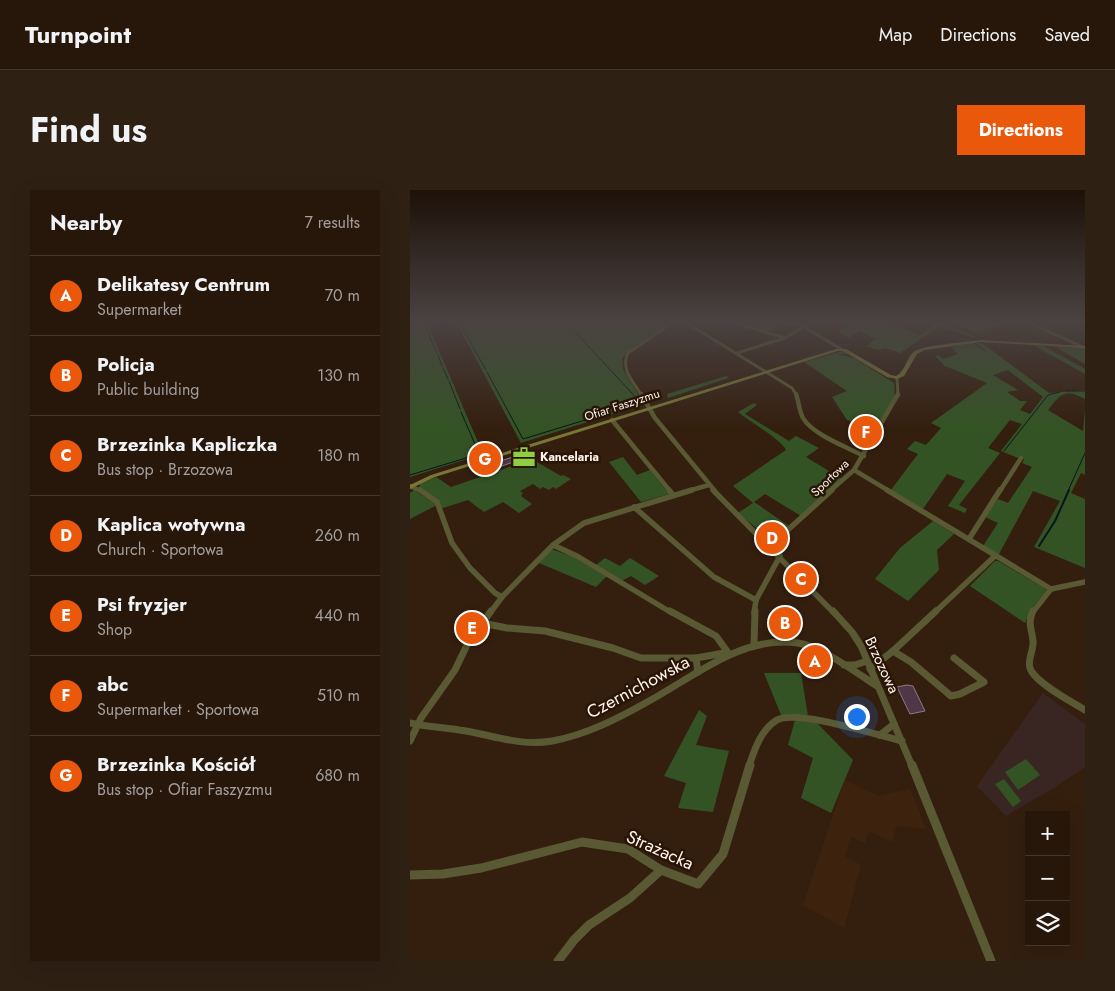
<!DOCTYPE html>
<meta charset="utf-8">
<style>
:root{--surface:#27170b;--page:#2f2014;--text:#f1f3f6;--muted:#a49f9d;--line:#43362c;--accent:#ea580c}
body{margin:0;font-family:Jost,sans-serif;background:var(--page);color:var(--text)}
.controls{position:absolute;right:15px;bottom:15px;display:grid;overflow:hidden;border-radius:0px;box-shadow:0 5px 20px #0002}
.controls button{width:45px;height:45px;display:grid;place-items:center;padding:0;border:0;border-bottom:1px solid var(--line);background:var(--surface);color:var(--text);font:25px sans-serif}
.you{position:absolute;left:446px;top:526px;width:18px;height:18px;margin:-12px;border:4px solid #fff;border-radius:50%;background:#1a73e8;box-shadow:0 0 0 8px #1a73e833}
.badge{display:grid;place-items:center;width:32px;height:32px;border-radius:50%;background:var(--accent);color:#fff;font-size:16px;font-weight:700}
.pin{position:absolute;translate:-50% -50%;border:2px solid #fff;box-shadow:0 1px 5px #0006}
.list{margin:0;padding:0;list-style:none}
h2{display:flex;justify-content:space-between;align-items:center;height:65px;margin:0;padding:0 20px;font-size:21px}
h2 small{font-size:16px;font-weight:400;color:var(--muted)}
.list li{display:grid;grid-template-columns:32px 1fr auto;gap:15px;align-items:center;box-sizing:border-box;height:80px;padding:0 20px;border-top:1px solid var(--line)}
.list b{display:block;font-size:19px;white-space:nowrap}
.list p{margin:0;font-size:16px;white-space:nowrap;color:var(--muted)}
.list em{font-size:16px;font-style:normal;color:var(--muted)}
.icon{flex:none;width:28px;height:28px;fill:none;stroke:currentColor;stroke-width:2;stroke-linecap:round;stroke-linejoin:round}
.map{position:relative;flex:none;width:675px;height:771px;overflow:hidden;border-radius:0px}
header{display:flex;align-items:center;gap:30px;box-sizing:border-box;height:70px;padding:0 25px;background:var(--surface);border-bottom:1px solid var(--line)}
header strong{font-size:24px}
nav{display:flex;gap:28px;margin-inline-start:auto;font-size:18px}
.intro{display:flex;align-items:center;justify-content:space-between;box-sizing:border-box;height:120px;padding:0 30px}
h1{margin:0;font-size:35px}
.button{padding:12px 22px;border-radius:0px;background:var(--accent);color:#fff;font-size:18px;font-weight:700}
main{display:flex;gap:30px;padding:0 30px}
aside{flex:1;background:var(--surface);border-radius:0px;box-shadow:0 5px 20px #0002}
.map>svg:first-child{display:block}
</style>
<header>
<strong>Turnpoint</strong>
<nav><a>Map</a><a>Directions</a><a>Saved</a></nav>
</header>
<div class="intro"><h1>Find us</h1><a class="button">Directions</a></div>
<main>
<aside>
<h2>Nearby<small>7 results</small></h2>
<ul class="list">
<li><span class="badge">A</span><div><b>Delikatesy Centrum</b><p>Supermarket</p></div><em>70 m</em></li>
<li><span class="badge">B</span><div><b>Policja</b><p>Public building</p></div><em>130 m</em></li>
<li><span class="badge">C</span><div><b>Brzezinka Kapliczka</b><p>Bus stop · Brzozowa</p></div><em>180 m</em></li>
<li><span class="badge">D</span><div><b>Kaplica wotywna</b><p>Church · Sportowa</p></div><em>260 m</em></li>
<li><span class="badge">E</span><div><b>Psi fryzjer</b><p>Shop</p></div><em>440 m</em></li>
<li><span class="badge">F</span><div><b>abc</b><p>Supermarket · Sportowa</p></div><em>510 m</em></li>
<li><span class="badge">G</span><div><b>Brzezinka Kościół</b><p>Bus stop · Ofiar Faszyzmu</p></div><em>680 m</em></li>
</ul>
</aside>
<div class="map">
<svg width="675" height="771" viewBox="0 0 675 771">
<rect width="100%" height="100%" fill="#341f0f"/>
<g fill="#3d230e">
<polygon points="610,130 653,148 642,155 576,149 565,143"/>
<polygon points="435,590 468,606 500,599 516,639 486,636 482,652 459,641 455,653 441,647 435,667 451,675 434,738 393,715"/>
</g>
<polygon fill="#392622" points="633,503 675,534 675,577 647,596 596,626 567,596"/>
<g fill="#345325" fill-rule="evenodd">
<polygon points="0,130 16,130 73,264 0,287"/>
<polygon points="45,130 263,130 226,155 212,168 213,179 234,214 111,253"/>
<polygon points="340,130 379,130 386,133 379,137 372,133 358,142 346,137 349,136"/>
<path d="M442 130H471L511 145 530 130 535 132 533 135 561 144 568 149 530 136 490 163 475 158C468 161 463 159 456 156L466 149 449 141 439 148 428 142 444 131Z"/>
<polygon points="534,130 565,130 575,134 589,130 609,130 565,143 548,134"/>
<path d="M563 153 578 164 566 153H572L639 203 675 200V209C655 198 650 204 638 220L673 241 675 219V285L671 283 661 303 675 309V378L624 357 650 311 623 301 588 366 573 356 588 333 575 327 588 309 598 313 622 277 612 273 614 270 612 266 608 268 591 261 612 234 600 230 578 258 590 263 549 315 557 319 555 323 538 316 555 291 537 284 513 319 481 300 508 264 497 259 505 251 516 255 531 238 521 233 577 193 535 176 525 166 528 165 533 169 548 164 541 157ZM598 180 633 207 620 224 610 220 617 211H610L597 202 608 200 583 185Z"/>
<polygon points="623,155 633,156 675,179 675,184"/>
<polygon points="646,157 675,158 675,174"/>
<path d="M433 161 437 164H427L444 168 484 193C487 216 477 222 464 239L437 230 422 207 437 201 394 172Z"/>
<polygon points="316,186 319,188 258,208 257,204"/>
<path d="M344 213 347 215 335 224 379 251 386 246 409 258 396 267 432 289 391 326 355 304 344 312 379 336 366 347 356 346 328 323 343 313 323 296 376 260C372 250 339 231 328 222Z"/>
<polygon points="213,267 227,285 240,280 259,304 231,312 199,272"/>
<polygon points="125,271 151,286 153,285 161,289 146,299 143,297 139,300 133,297 130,299 123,294 110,301 113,303 111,306 122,314 109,323 93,312 74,322 58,310 33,318 9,298 10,294 26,287 41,297 111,273 114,275"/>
<polygon points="4,300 27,315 0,329 0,303"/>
<polygon points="523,331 544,344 527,360 529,380 498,411 465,389 490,358"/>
<polygon points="141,359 164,367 197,386 186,397 129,373"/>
<polygon points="195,368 210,376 220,368 249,386 235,395 221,386 211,391 186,375"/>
<polygon points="585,371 588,371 636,399 636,401 622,418 615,433 560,396"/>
<polygon points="354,483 391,483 398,526 371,525"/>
<polygon points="289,520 297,526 286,555 319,561 303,622 268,618 276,593 254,586"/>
<polygon points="385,530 406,532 443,570 421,623 391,608 403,568 378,555"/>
<polygon points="616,569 630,585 608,600 595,582"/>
<polygon points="594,589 611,611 603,617 585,594"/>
</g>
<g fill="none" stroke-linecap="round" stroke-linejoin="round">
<g stroke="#06161c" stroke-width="1">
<polyline points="13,130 18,141"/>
<polyline points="28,130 32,138"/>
<polyline points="33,130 36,137"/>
<polyline points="48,130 62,155"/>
<polyline points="18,143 27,163"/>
<polyline points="63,157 76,180"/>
<polyline points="28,165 32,176"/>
<polyline points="33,178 38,189"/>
<polyline points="77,182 113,249 231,213 154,130"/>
<polyline points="39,191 50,219"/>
<polyline points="656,201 675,201"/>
<polyline points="51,222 65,254"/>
<polyline points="594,261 638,205 650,202"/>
<polyline points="0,285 69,264 66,257"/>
<polyline points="658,301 675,263"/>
</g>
<polyline stroke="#06161c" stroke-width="2" points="629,356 645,331 659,300"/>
</g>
<g fill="#4f3747" stroke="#917688">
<polygon points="122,261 123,265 75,282 73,281 71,277"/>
<polygon points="497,495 503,496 515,521 500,524 487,497"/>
</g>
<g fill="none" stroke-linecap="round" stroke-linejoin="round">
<g stroke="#595933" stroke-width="3">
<polyline points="272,130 382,198 387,206"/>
<polyline points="316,130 375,148"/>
<polyline points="382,130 431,159"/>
<polyline points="613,130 673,157"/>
<polyline points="327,163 375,148 405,130"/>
<polyline points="487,188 488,206"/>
<path d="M232 206C223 191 210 179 218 163L266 130"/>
</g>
<g stroke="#595933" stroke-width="4.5">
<polyline points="231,204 245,228 305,301"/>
<path d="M386 204C389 212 389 221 393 228 403 245 437 257 454 266"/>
<polyline points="202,230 260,301"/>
<polyline points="444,280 479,301"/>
<polyline points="0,296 11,301"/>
<polyline points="278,301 299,295"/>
<polyline points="420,301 444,280 488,204"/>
<polyline points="590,301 611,268"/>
</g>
<g stroke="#595933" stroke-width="5.5">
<polyline points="10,300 27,312 42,353 60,378 85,403 92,407"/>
<polyline points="259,300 263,305"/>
<polyline points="303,300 424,423"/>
<polyline points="477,300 641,399 675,392"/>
<polyline points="224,317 304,387 346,410"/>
<polyline points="559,349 590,300"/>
<polyline points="143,355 167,366 262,423"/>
<polyline points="360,356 422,300"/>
<polyline points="80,423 92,407 143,355 174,333 282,300"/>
<polyline points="344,423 346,410 370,366"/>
<polyline points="524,423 585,366"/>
<polyline points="622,423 641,399"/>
</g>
<g stroke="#595933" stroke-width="7">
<polyline points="260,421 306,446 319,464"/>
<polyline points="423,421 442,442 451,456 502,576"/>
<path d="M623 421C617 433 622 439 623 451 624 460 617 470 620 478 624 492 662 512 675 520"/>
<polyline points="72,433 97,438 135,441 203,458 231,468 286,468 288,482"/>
<polyline points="344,455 345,421"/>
<polyline points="483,461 501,472 541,506 550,504 574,492 544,468"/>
<polyline points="286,468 314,463 319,464"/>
<polyline points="434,475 445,475 457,471"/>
<polyline points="460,479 483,461 526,421"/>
<path d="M0 533C16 537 32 537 49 540 80 544 110 557 142 551 176 545 209 528 239 511 285 486 332 445 388 453 410 456 447 483 467 496"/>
<polyline points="470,545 484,534"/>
<polyline points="0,551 11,528 45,480 57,455 81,421"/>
<path d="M339 576C344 561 351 539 367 530 386 519 467 545 492 551"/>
</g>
<g stroke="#595933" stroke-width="9">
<polyline points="502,575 581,771"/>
<polyline points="0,685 33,684 71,678 172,652 218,659 251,680 288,694 313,664 340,575"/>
<polyline points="148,771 164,750 179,735 220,708 251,680"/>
</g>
<path fill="#777636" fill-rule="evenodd" d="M571 150 675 156V158L571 152 515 160 507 164 494 186 487 189 477 187 433 161H428L25 287 0 299V295L21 285 426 159H436L481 185 486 186C496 181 496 167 505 161 515 155 557 152 571 150Z"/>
</g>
<linearGradient id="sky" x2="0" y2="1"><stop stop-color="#1d1108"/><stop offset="0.55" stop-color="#4a4242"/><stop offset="1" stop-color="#4a4242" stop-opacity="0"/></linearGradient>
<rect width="675" height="237" fill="url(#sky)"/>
<defs>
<symbol id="office-bare" viewBox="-9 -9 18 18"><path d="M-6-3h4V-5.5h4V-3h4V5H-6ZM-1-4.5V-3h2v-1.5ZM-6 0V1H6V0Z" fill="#8fcd42" stroke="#291506" stroke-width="2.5" paint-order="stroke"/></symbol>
</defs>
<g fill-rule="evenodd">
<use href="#office-bare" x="98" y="251" width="32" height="32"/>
</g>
<g text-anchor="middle" stroke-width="5" stroke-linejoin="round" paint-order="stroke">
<g font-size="12" fill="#fef2ea" stroke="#291506">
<text transform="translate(212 215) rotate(-18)" y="4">Ofiar Faszyzmu</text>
<text transform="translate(420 288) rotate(-44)" y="4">Sportowa</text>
</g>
<g font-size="12" font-weight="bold" fill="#fef2ea" stroke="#291506" text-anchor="start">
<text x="130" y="271">Kancelaria</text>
</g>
<g font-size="15" fill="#fef2ea" stroke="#291506">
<text transform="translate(472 475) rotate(65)" y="5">Brzozowa</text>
</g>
<g font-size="18" fill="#fef2ea" stroke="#291506">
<text transform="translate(228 497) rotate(-28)" y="6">Czernichowska</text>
<text transform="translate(250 660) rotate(24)" y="6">Strażacka</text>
</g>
</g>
</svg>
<div class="controls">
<button>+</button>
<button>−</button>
<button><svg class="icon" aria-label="layers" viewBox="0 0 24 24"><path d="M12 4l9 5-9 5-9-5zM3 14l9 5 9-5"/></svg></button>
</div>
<div class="you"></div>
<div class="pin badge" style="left:405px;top:471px">A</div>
<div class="pin badge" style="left:375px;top:433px">B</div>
<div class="pin badge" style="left:391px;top:389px">C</div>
<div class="pin badge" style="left:362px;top:348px">D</div>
<div class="pin badge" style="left:62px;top:438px">E</div>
<div class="pin badge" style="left:456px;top:242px">F</div>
<div class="pin badge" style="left:75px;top:269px">G</div>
</div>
</main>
